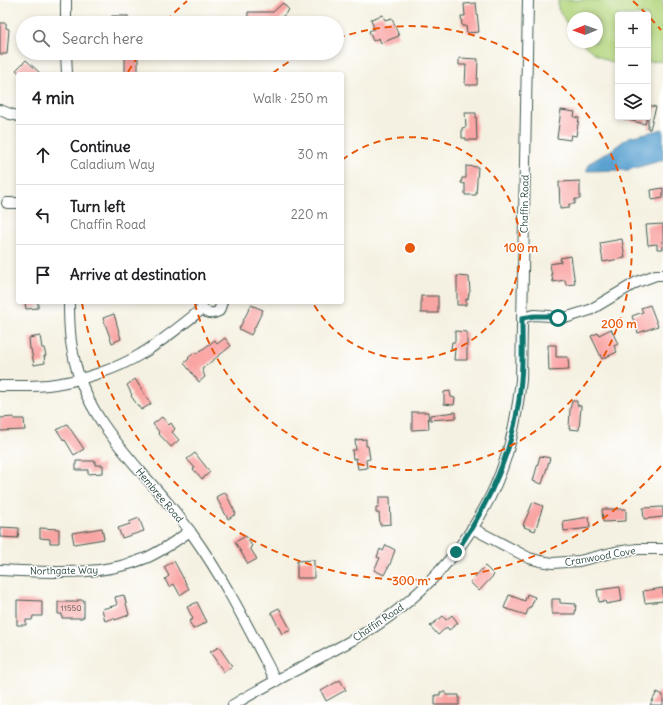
<!DOCTYPE html>
<meta charset="utf-8">
<style>
:root{--surface:#fff;--page:#f2f2f2;--text:#202124;--muted:#757577;--line:#e0e0e0}
body{margin:0;font-family:Delius,sans-serif;background:var(--page);color:var(--text)}
.controls{position:absolute;right:12px;top:12px;display:grid;overflow:hidden;border-radius:4px;box-shadow:0 2px 6px #0003}
.controls button{width:36px;height:36px;display:grid;place-items:center;padding:0;border:0;border-bottom:1px solid var(--line);background:var(--surface);color:var(--text);font:20px sans-serif}
.compass{position:absolute;left:567px;top:12px;width:36px;height:36px;border-radius:50%;background:var(--surface);box-shadow:0 2px 6px #0003;rotate:269deg}
.stop{position:absolute;width:12px;height:12px;margin:-9px;border:3px solid #0f766e;border-radius:50%;background:#fff}
.stop.end{background:#0f766e;border-color:#fff;box-shadow:0 1px 4px #0008}
.list{margin:0;padding:0;list-style:none}
h2{display:flex;justify-content:space-between;align-items:center;height:52px;margin:0;padding:0 16px;font-size:17px}
h2 small{font-size:13px;font-weight:400;color:var(--muted)}
.list li{display:grid;grid-template-columns:26px 1fr auto;gap:12px;align-items:center;box-sizing:border-box;height:60px;padding:0 16px;border-top:1px solid var(--line)}
.list b{display:block;font-size:15px;white-space:nowrap}
.list p{margin:0;font-size:13px;white-space:nowrap;color:var(--muted)}
.list em{font-size:13px;font-style:normal;color:var(--muted)}
.icon{flex:none;width:22px;height:22px;fill:none;stroke:currentColor;stroke-width:2;stroke-linecap:round;stroke-linejoin:round}
.map{position:relative;flex:none;width:663px;height:705px;overflow:hidden}
.search{position:absolute;background:var(--surface);box-shadow:0 2px 6px #0003;left:16px;top:16px;width:328px;height:44px;display:flex;align-items:center;gap:10px;box-sizing:border-box;padding:0 14px;border-radius:22px;color:var(--muted);font-size:15px}
.panel{position:absolute;background:var(--surface);box-shadow:0 2px 6px #0003;left:16px;top:72px;width:328px;height:232px;border-radius:4px}
.map>svg:first-child{display:block}
</style>
<div class="map">
<svg width="663" height="705" viewBox="0 0 663 705">
<rect width="100%" height="100%" fill="#fff"/>
<filter id="ink" filterUnits="userSpaceOnUse"><feTurbulence type="fractalNoise" baseFrequency=".025" numOctaves="2"/><feDisplacementMap in="SourceGraphic" scale="8" xChannelSelector="R" yChannelSelector="G"/><feConvolveMatrix kernelMatrix="1 2 1 2 8 2 1 2 1" color-interpolation-filters="sRGB"/></filter>
<filter id="wash" filterUnits="userSpaceOnUse"><feTurbulence type="fractalNoise" baseFrequency=".012" numOctaves="4" result="noise"/><feDisplacementMap in="SourceGraphic" scale="16" xChannelSelector="R" yChannelSelector="G"/><feGaussianBlur stdDeviation="0.9" result="paint"/><feColorMatrix in="noise" values="0 0 0 0 0 0 0 0 0 0 0 0 0 0 0 0 0 1.4 0 .05"/><feComposite in="paint" operator="in"/></filter>
<g filter="url(#wash)">
<rect width="100%" height="100%" fill="#f5f1e2"/>
<path fill="#b4d57d" stroke="#6a8958" d="M558 0H663V61L648 62V15H618V63C605 63 591 51 581 42H597V18H573V34L558 9Z"/>
<polygon fill="#5aa1d0" stroke="#3c6f82" points="663,129 663,160 628,170 587,171 587,169 591,162 610,151 629,137"/>
<g id="blocks">
<g fill="#f9a5a4">
<polygon points="283,3 289,10 276,23 248,23 248,12 273,12"/>
<polygon points="476,3 479,32 467,33 466,26 462,26 461,16 465,16 464,4"/>
<polygon points="383,15 385,20 392,18 399,36 381,43 379,38 373,41 369,31 374,29 371,19"/>
<rect x="112" y="16" width="16" height="7"/>
<polygon points="0,23 6,23 6,28 9,29 7,54 0,54"/>
<polygon points="125,55 138,56 138,74 125,74"/>
<polygon points="459,58 478,59 477,85 465,85 466,65 459,65"/>
<polygon points="26,60 41,74 20,74 16,70"/>
<polygon points="648,105 656,107 650,129 648,129"/>
<polygon points="561,110 575,112 574,117 579,118 576,136 571,135 570,140 557,138"/>
<polygon points="465,113 476,113 477,140 466,140 466,138 462,138 462,128 466,127"/>
<polygon points="625,117 647,117 645,124 624,119"/>
<polygon points="466,166 478,167 476,195 465,195 465,184 461,183 462,178 466,178"/>
<polygon points="580,181 580,199 575,199 575,204 569,204 569,208 560,209 559,182"/>
<polygon points="663,188 663,198 652,200 651,190"/>
<polygon points="663,224 663,249 657,249 657,244 648,245 646,225"/>
<polygon points="622,239 625,258 603,262 600,243"/>
<polygon points="571,256 575,284 566,285 565,280 553,282 550,264 561,262 560,258"/>
<polygon points="457,276 469,277 470,292 469,293 468,299 466,299 466,305 457,305"/>
<rect x="421" y="296" width="17" height="17"/>
<polygon points="25,302 38,302 38,308 26,309"/>
<polygon points="251,305 263,310 251,335 239,329"/>
<polygon points="650,305 658,326 638,333 632,316 643,312 641,308"/>
<polygon points="114,314 121,339 112,343 103,318"/>
<polygon points="611,329 618,344 614,346 617,352 602,359 591,336 598,333 599,335"/>
<polygon points="455,331 467,332 467,360 454,360 455,349 451,349 452,342 455,342"/>
<polygon points="40,336 42,348 44,348 46,356 44,356 45,363 34,365 31,349 30,349 29,338"/>
<polygon points="225,338 231,346 202,369 205,377 199,382 184,363 189,359 188,358 195,352 196,354 215,340 217,344"/>
<polygon points="548,345 556,345 556,357 568,357 569,370 549,371"/>
<polygon points="135,379 151,404 141,410 131,396 132,395 127,385"/>
<polygon points="450,391 451,397 455,398 454,405 444,404 444,392"/>
<polygon points="572,401 577,401 577,405 581,406 579,430 569,429 570,409"/>
<polygon points="412,412 428,412 429,429 412,430"/>
<polygon points="456,412 456,418 430,420 430,415"/>
<polygon points="14,417 14,419 24,419 25,430 0,431 0,418"/>
<polygon points="162,417 169,425 171,423 175,429 172,432 179,440 171,447 158,433 159,432 153,424"/>
<polygon points="67,424 84,449 74,455 65,440 64,441 57,430"/>
<polygon points="366,439 366,446 368,446 370,459 366,460 367,468 358,469 356,458 353,459 352,450 356,450 355,440"/>
<polygon points="195,453 210,472 202,479 193,469 195,468 187,459"/>
<polygon points="540,456 550,458 542,484 533,481"/>
<polygon points="76,461 95,461 95,465 103,465 103,473 88,474 88,470 76,470"/>
<polygon points="225,492 236,514 228,519 216,497"/>
<polygon points="379,497 390,497 391,524 380,525 379,513 376,513 376,507 378,507 379,504"/>
<polygon points="533,502 543,506 535,531 524,527 525,526 523,525"/>
<polygon points="663,507 663,517 644,519 643,508"/>
<polygon points="602,509 626,509 626,521 603,522"/>
<polygon points="589,517 590,528 564,531 563,521"/>
<polygon points="139,518 144,531 122,538 118,528 130,524 129,522"/>
<polygon points="0,527 19,528 18,538 0,537"/>
<polygon points="40,528 59,529 59,543 50,543 50,539 40,538"/>
<polygon points="102,528 104,539 74,544 72,533"/>
<polygon points="246,536 252,546 250,548 257,559 248,564 235,542"/>
<polygon points="386,545 395,550 389,567 388,567 384,575 374,570 380,558 377,557 380,549 383,551"/>
<polygon points="314,560 314,578 297,578 297,561"/>
<polygon points="174,561 189,589 180,595 174,584 169,587 165,579 169,576 164,567"/>
<polygon points="485,566 494,575 479,591 470,582"/>
<polygon points="620,587 622,601 606,604 605,601 599,602 597,590"/>
<polygon points="663,588 663,601 645,603 643,591"/>
<polygon points="527,594 535,597 531,607 529,607 526,615 504,608 509,595 525,601"/>
<polygon points="124,595 129,615 115,620 114,618 105,621 102,609 117,605 115,597"/>
<polygon points="552,599 560,599 560,603 576,604 575,614 552,614"/>
<polygon points="17,600 42,601 42,616 33,616 32,620 26,620 26,625 17,625"/>
<polygon points="77,600 84,600 84,617 82,617 82,618 62,618 62,614 58,614 58,602 77,602"/>
<polygon points="197,602 207,622 193,629 189,621 193,619 187,607"/>
<polygon points="279,608 291,630 282,634 271,612"/>
<polygon points="452,615 458,623 449,630 447,627 438,635 430,626 443,616 446,620"/>
<polygon points="219,647 232,666 224,672 210,652"/>
<polygon points="340,680 346,690 326,701 321,691"/>
<polygon points="440,692 446,692 446,695 459,695 459,705 435,705 435,695 440,695"/>
<polygon points="657,692 663,695 663,705 650,705"/>
</g>
</g>
</g>
<g filter="url(#ink)">
<use href="#blocks" fill-opacity="0" stroke="#3f584e" stroke-width="1"/>
<g fill="none" stroke-linecap="round" stroke-linejoin="round">
<defs>
<g id="minor">
<polyline points="66,23 66,0"/>
<polyline points="66,53 67,74"/>
<polyline points="0,110 10,114 18,116"/>
<polyline points="7,203 18,203"/>
<path d="M69 302C69 319 69 336 73 353 86 428 151 475 192 534 225 580 250 631 276 681"/>
<path d="M201 302C201 312 210 316 219 311L222 302"/>
<polyline points="522,318 534,315 550,316 555,318 568,317 590,310 637,282 656,275 663,275"/>
<path d="M0 386C18 386 37 387 55 384 83 380 117 369 141 354 163 341 182 325 202 309"/>
<polyline points="472,528 529,558 540,561 553,563 579,561 615,552 638,549 663,549"/>
<path d="M0 570C47 572 101 577 146 558 162 551 176 541 190 531"/>
<path d="M233 705C275 679 320 659 363 634 428 595 483 531 506 457 514 432 518 406 521 380L528 0"/>
</g>
</defs>
<use href="#minor" stroke="#3f584e" stroke-width="12"/>
<use href="#minor" stroke="#fff" stroke-width="10"/>
</g>
</g>
<g fill="none" stroke-linecap="round" stroke-linejoin="round" filter="url(#ink)">
<path stroke="#0f766e" stroke-width="5" d="M456 552C491 501 517 443 521 380 523 359 522 339 522 318L534 316H550L558 318"/>
</g>
<g fill="none" stroke="#e8590c" stroke-width="2" stroke-dasharray="7 5">
<path d="M342 160A111 111 0 1 1 313 303"/>
<path d="M273 73A222 222 0 0 1 302 54M338 38A222 222 0 1 1 195 304"/>
<path d="M661 466A333 333 0 0 1 82 303M128 72A333 333 0 0 1 139 55M166 21A333 333 0 0 1 187 1M633 1A333 333 0 0 1 661 30"/>
</g>
<g text-anchor="middle" stroke-width="3" stroke-linejoin="round" paint-order="stroke">
<g font-size="8" fill="#565750">
<text x="71" y="611">11550</text>
</g>
<g font-size="10" fill="#1f3d34" stroke="#fff">
<text transform="translate(524 204) rotate(-89)" y="4">Chaffin Road</text>
<text transform="translate(160 495) rotate(50)" y="4">Hembree Road</text>
<text transform="translate(600 556) rotate(-10)" y="4">Cranwood Cove</text>
<text transform="translate(64 570) rotate(-1)" y="4">Northgate Way</text>
<text transform="translate(378 622) rotate(-34)" y="4">Chaffin Road</text>
</g>
</g>
<circle cx="410" cy="248" r="6" fill="#e8590c" stroke="#fff" stroke-width="2"/>
<g font-size="12" text-anchor="middle" font-weight="bold" fill="#e8590c" stroke="#fff" stroke-width="3" stroke-linejoin="round" paint-order="stroke">
<text x="521" y="252">100 m</text>
<text x="619" y="328">200 m</text>
<text x="410" y="585">300 m</text>
</g>
</svg>
<div class="controls">
<button>+</button>
<button>−</button>
<button><svg class="icon" aria-label="layers" viewBox="0 0 24 24"><path d="M12 4l9 5-9 5-9-5zM3 14l9 5 9-5"/></svg></button>
</div>
<svg class="compass" viewBox="-18 -18 36 36"><path d="M0-13l5 13h-10z" fill="#e53935"/><path d="M0 13l5-13h-10z" fill="#757577"/></svg>
<div class="stop" style="left:558px;top:318px"></div>
<div class="stop end" style="left:456px;top:552px"></div>
<div class="search"><svg class="icon" aria-label="search" viewBox="0 0 24 24"><circle cx="10" cy="10" r="6"/><path d="M15 15l6 6"/></svg>Search here</div>
<section class="panel">
<h2>4 min<small>Walk · 250 m</small></h2>
<ul class="list">
<li><svg class="icon" aria-label="ahead" viewBox="0 0 24 24"><path d="M12 20V5M6 11l6-6 6 6"/></svg><div><b>Continue</b><p>Caladium Way</p></div><em>30 m</em></li>
<li><svg class="icon" aria-label="left" viewBox="0 0 24 24"><path d="M17 20v-9H6M10 6l-5 5 5 5"/></svg><div><b>Turn left</b><p>Chaffin Road</p></div><em>220 m</em></li>
<li><svg class="icon" aria-label="arrive" viewBox="0 0 24 24"><path d="M6 21V4h12l-3 4 3 4H6"/></svg><div><b>Arrive at destination</b></div></li>
</ul>
</section>
</div>
